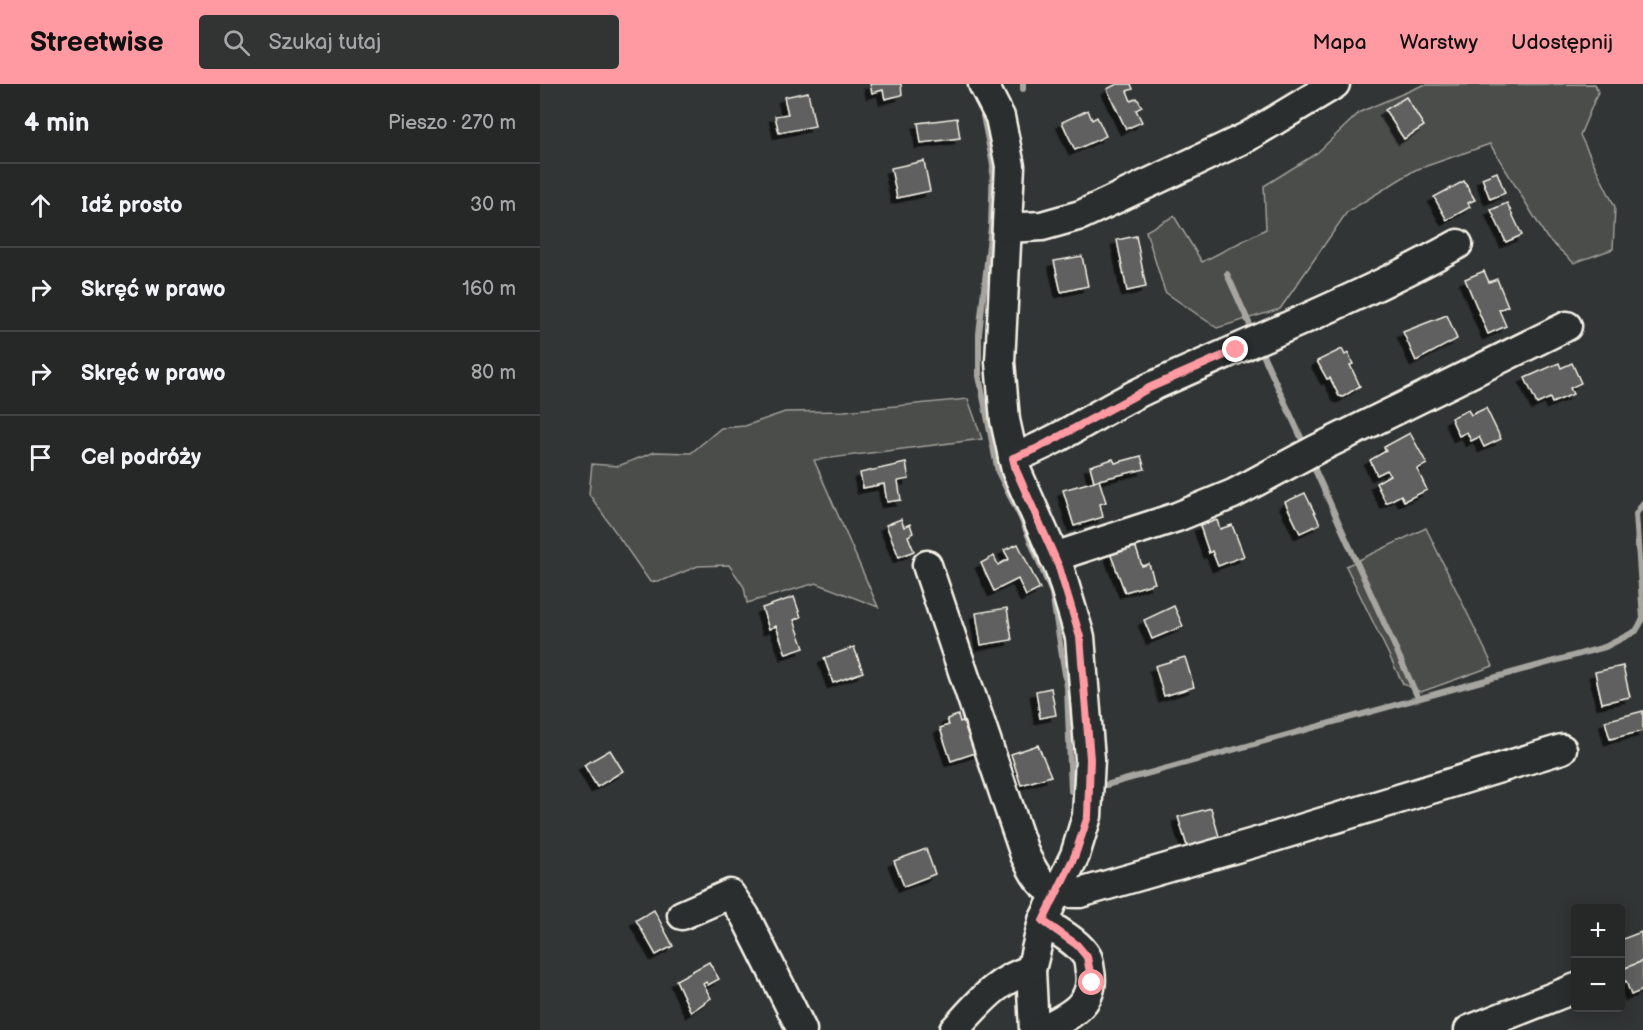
<!DOCTYPE html>
<html lang="pl">
<meta charset="utf-8">
<style>
:root{--surface:#262828;--page:#323434;--text:#f1f3f6;--muted:#a4a6a8;--line:#424445;--accent:#ff9aa2}
body{margin:0;font-family:"Balsamiq Sans",sans-serif;background:var(--page);color:var(--text)}
.controls{position:absolute;right:18px;bottom:18px;display:grid;overflow:hidden;border-radius:6px;box-shadow:0 3px 15px #0003}
.controls button{width:54px;height:54px;display:grid;place-items:center;padding:0;border:0;border-bottom:2px solid var(--line);background:var(--surface);color:var(--text);font:30px sans-serif}
.stop{position:absolute;width:18px;height:18px;margin:-14px;border:4px solid #ff9aa2;border-radius:50%;background:#fff}
.stop.end{background:#ff9aa2;border-color:#fff;box-shadow:0 2px 6px #0008}
.list{margin:0;padding:0;list-style:none}
h2{display:flex;justify-content:space-between;align-items:center;height:78px;margin:0;padding:0 24px;font-size:26px}
h2 small{font-size:20px;font-weight:400;color:var(--muted)}
.list li{display:grid;grid-template-columns:39px 1fr auto;gap:18px;align-items:center;box-sizing:border-box;height:84px;padding:0 24px;border-top:2px solid var(--line)}
.list b{display:block;font-size:22px;white-space:nowrap}
.list em{font-size:20px;font-style:normal;color:var(--muted)}
.icon{flex:none;width:33px;height:33px;fill:none;stroke:currentColor;stroke-width:2;stroke-linecap:round;stroke-linejoin:round}
.map{position:relative;flex:none;width:1103px;height:946px;overflow:hidden}
header{display:flex;align-items:center;gap:36px;box-sizing:border-box;height:84px;padding:0 30px;background:var(--accent);color:#111}
header strong{font-size:28px}
nav{display:flex;gap:33px;margin-inline-start:auto;font-size:21px}
.search{width:420px;height:54px;background:var(--page);display:flex;align-items:center;gap:15px;box-sizing:border-box;padding:0 21px;border-radius:6px;color:var(--muted);font-size:22px}
main{display:flex}
aside{flex:1;background:var(--surface)}
.map>svg:first-child{display:block}
</style>
<header>
<strong>Streetwise</strong>
<div class="search"><svg class="icon" aria-label="search" viewBox="0 0 24 24"><circle cx="10" cy="10" r="6"/><path d="M15 15l6 6"/></svg>Szukaj tutaj</div>
<nav><a>Mapa</a><a>Warstwy</a><a>Udostępnij</a></nav>
</header>
<main>
<aside>
<h2>4 min<small>Pieszo · 270 m</small></h2>
<ul class="list">
<li><svg class="icon" aria-label="ahead" viewBox="0 0 24 24"><path d="M12 20V5M6 11l6-6 6 6"/></svg><div><b>Idź prosto</b></div><em>30 m</em></li>
<li><svg class="icon" aria-label="right" viewBox="0 0 24 24"><path d="M7 20v-9h11M14 6l5 5-5 5"/></svg><div><b>Skręć w prawo</b></div><em>160 m</em></li>
<li><svg class="icon" aria-label="right" viewBox="0 0 24 24"><path d="M7 20v-9h11M14 6l5 5-5 5"/></svg><div><b>Skręć w prawo</b></div><em>80 m</em></li>
<li><svg class="icon" aria-label="arrive" viewBox="0 0 24 24"><path d="M6 21V4h12l-3 4 3 4H6"/></svg><div><b>Cel podróży</b></div></li>
</ul>
</aside>
<div class="map">
<svg width="1103" height="946" viewBox="0 0 1103 946">
<defs>
<filter id="shadow"><feDropShadow dx="-5.5" dy="5.5" stdDeviation="0" flood-color="#0009"/></filter>
</defs>
<rect width="100%" height="100%" fill="#323535"/>
<filter id="ink" filterUnits="userSpaceOnUse"><feTurbulence type="fractalNoise" baseFrequency=".0167" numOctaves="2"/><feDisplacementMap in="SourceGraphic" scale="12" xChannelSelector="R" yChannelSelector="G"/><feConvolveMatrix kernelMatrix="1 2 1 2 8 2 1 2 1" color-interpolation-filters="sRGB"/></filter>
<g filter="url(#ink)">
<g fill="#4b4d4c" stroke="#a09f9a" stroke-width="1.5">
<polygon points="1055,0 1058,8 1040,51 1075,123 1073,165 1034,179 1007,154 950,60 875,86 807,128 740,225 677,244 625,208 606,147 634,132 662,178 726,145 724,102 777,69 820,28 883,1"/>
<polygon points="428,315 442,355 274,376 338,523 276,499 207,519 204,503 189,481 158,482 124,496 110,498 49,410 52,380 78,382 115,368 151,369 181,344 205,342 245,328 304,327"/>
<polygon points="886,444 953,582 881,608 863,600 806,482"/>
</g>
<g fill="none" stroke-linecap="round" stroke-linejoin="round">
<g stroke="#a6a5a0" stroke-width="6">
<polyline points="483,0 483,5"/>
<polyline points="443,32 453,81 451,143 439,250 439,292 458,388 481,434 512,509 527,603 531,707"/>
<polyline points="687,190 714,250"/>
<polyline points="719,262 764,360"/>
<polyline points="771,377 878,614"/>
<polyline points="566,701 1065,563 1096,547 1103,535 1096,430 1103,419"/>
</g>
</g>
<g fill="#5f605f" stroke="#f4f1e8" stroke-width="1.5" filter="url(#shadow)">
<polygon points="330,0 361,0 362,11 345,15 343,6 332,9"/>
<polygon points="577,0 591,0 593,5 587,7 591,17 597,14 602,23 596,26 602,38 586,45 567,5"/>
<polygon points="268,8 275,42 239,49 235,32 248,30 244,13"/>
<polygon points="866,13 884,42 864,55 845,26"/>
<polygon points="548,26 552,36 557,33 566,52 535,66 522,38"/>
<polygon points="417,34 420,54 381,59 378,39"/>
<polygon points="384,77 390,107 357,114 351,84"/>
<polygon points="957,88 965,109 950,115 942,94"/>
<polygon points="924,97 935,116 928,119 930,123 907,136 894,113"/>
<polygon points="967,119 982,151 966,158 951,126"/>
<polygon points="596,152 606,203 587,207 577,156"/>
<polygon points="542,172 548,202 521,208 514,177"/>
<polygon points="944,187 949,198 957,195 968,222 959,226 966,242 948,250 925,195"/>
<polygon points="907,231 917,255 876,277 863,248"/>
<polygon points="802,265 805,271 808,269 813,280 810,281 820,302 803,313 799,312 790,294 787,295 777,277"/>
<polygon points="1019,279 1021,284 1032,279 1041,299 1030,304 1033,310 1012,319 1010,314 997,320 985,294"/>
<polygon points="946,324 961,355 944,363 939,353 931,357 927,348 919,352 911,334 928,326 931,331"/>
<polygon points="870,349 887,380 877,385 887,406 864,417 861,411 846,419 836,399 850,391 847,386 837,391 830,376 846,367 844,363"/>
<polygon points="601,372 605,385 554,397 550,382 573,375 575,379"/>
<polygon points="366,379 369,395 358,397 361,416 347,418 344,400 323,404 320,389"/>
<polygon points="559,396 566,418 560,420 563,433 534,442 523,406"/>
<polygon points="765,409 780,440 760,449 745,418"/>
<polygon points="361,435 364,443 370,440 373,449 368,452 374,467 359,473 346,441"/>
<polygon points="677,436 680,445 692,441 704,472 678,482 672,467 669,469 660,442"/>
<polygon points="478,460 500,505 486,512 478,495 454,507 441,479 454,472 458,481 469,475 464,466"/>
<polygon points="595,461 602,482 609,480 615,499 585,508 570,469"/>
<polygon points="254,513 261,533 254,536 264,564 246,570 236,542 229,545 222,524"/>
<polygon points="634,522 643,542 612,555 604,536"/>
<polygon points="467,524 472,556 441,561 436,529"/>
<polygon points="314,563 323,588 293,599 284,574"/>
<polygon points="645,573 654,603 624,612 615,582"/>
<polygon points="1083,582 1090,613 1062,619 1055,588"/>
<polygon points="511,604 516,631 500,634 496,607"/>
<polygon points="1103,627 1103,647 1070,655 1065,637"/>
<polygon points="418,631 420,638 430,634 441,667 411,677 400,644 409,641 407,635"/>
<polygon points="498,661 511,692 481,701 471,670"/>
<polygon points="70,666 83,687 57,703 44,681"/>
<polygon points="671,724 680,756 648,765 638,733"/>
<polygon points="386,765 395,790 364,802 354,777"/>
<polygon points="114,826 133,862 116,871 96,836"/>
<polygon points="1101,848 1103,877 1080,886 1080,856"/>
<polygon points="1103,877 1103,906 1091,911 1086,897 1081,899 1080,886"/>
<polygon points="169,878 179,895 168,901 166,898 163,900 171,914 151,928 136,896"/>
</g>
<g fill="none" stroke-linecap="round" stroke-linejoin="round">
<defs>
<g id="minor">
<polyline points="443,0 460,33 470,82 460,278 465,336 476,386 519,483 540,553 550,675 547,732 535,771 503,837 491,886 494,946"/>
<polyline points="467,144 502,142 541,131 707,53 795,0"/>
<path d="M473 374C522 356 564 324 611 303 714 256 819 215 918 160"/>
<polyline points="514,473 637,433 693,410 775,366 1027,242"/>
<path d="M387 481 485 771C500 801 505 810 540 809L731 754 1022 665"/>
<polyline points="142,831 190,810 205,832 262,946"/>
<path d="M414 946C438 920 457 895 491 886"/>
<path d="M501 946C528 933 556 920 550 887 549 882 549 876 547 873 538 857 516 847 503 837"/>
<polyline points="929,946 1036,904"/>
</g>
</defs>
<use href="#minor" stroke="#f4f1e8" stroke-width="33"/>
<use href="#minor" stroke="#2a2d2e" stroke-width="28"/>
</g>
</g>
<g fill="none" stroke-linecap="round" stroke-linejoin="round" filter="url(#ink)">
<polyline stroke="#ff9aa2" stroke-width="8" points="552,899 547,873 537,861 503,837 535,771 548,732 550,675 540,553 519,483 476,386 473,374 496,365 609,304 696,266"/>
</g>
</svg>
<div class="controls">
<button>+</button>
<button>−</button>
</div>
<div class="stop" style="left:552px;top:899px"></div>
<div class="stop end" style="left:696px;top:266px"></div>
</div>
</main>
